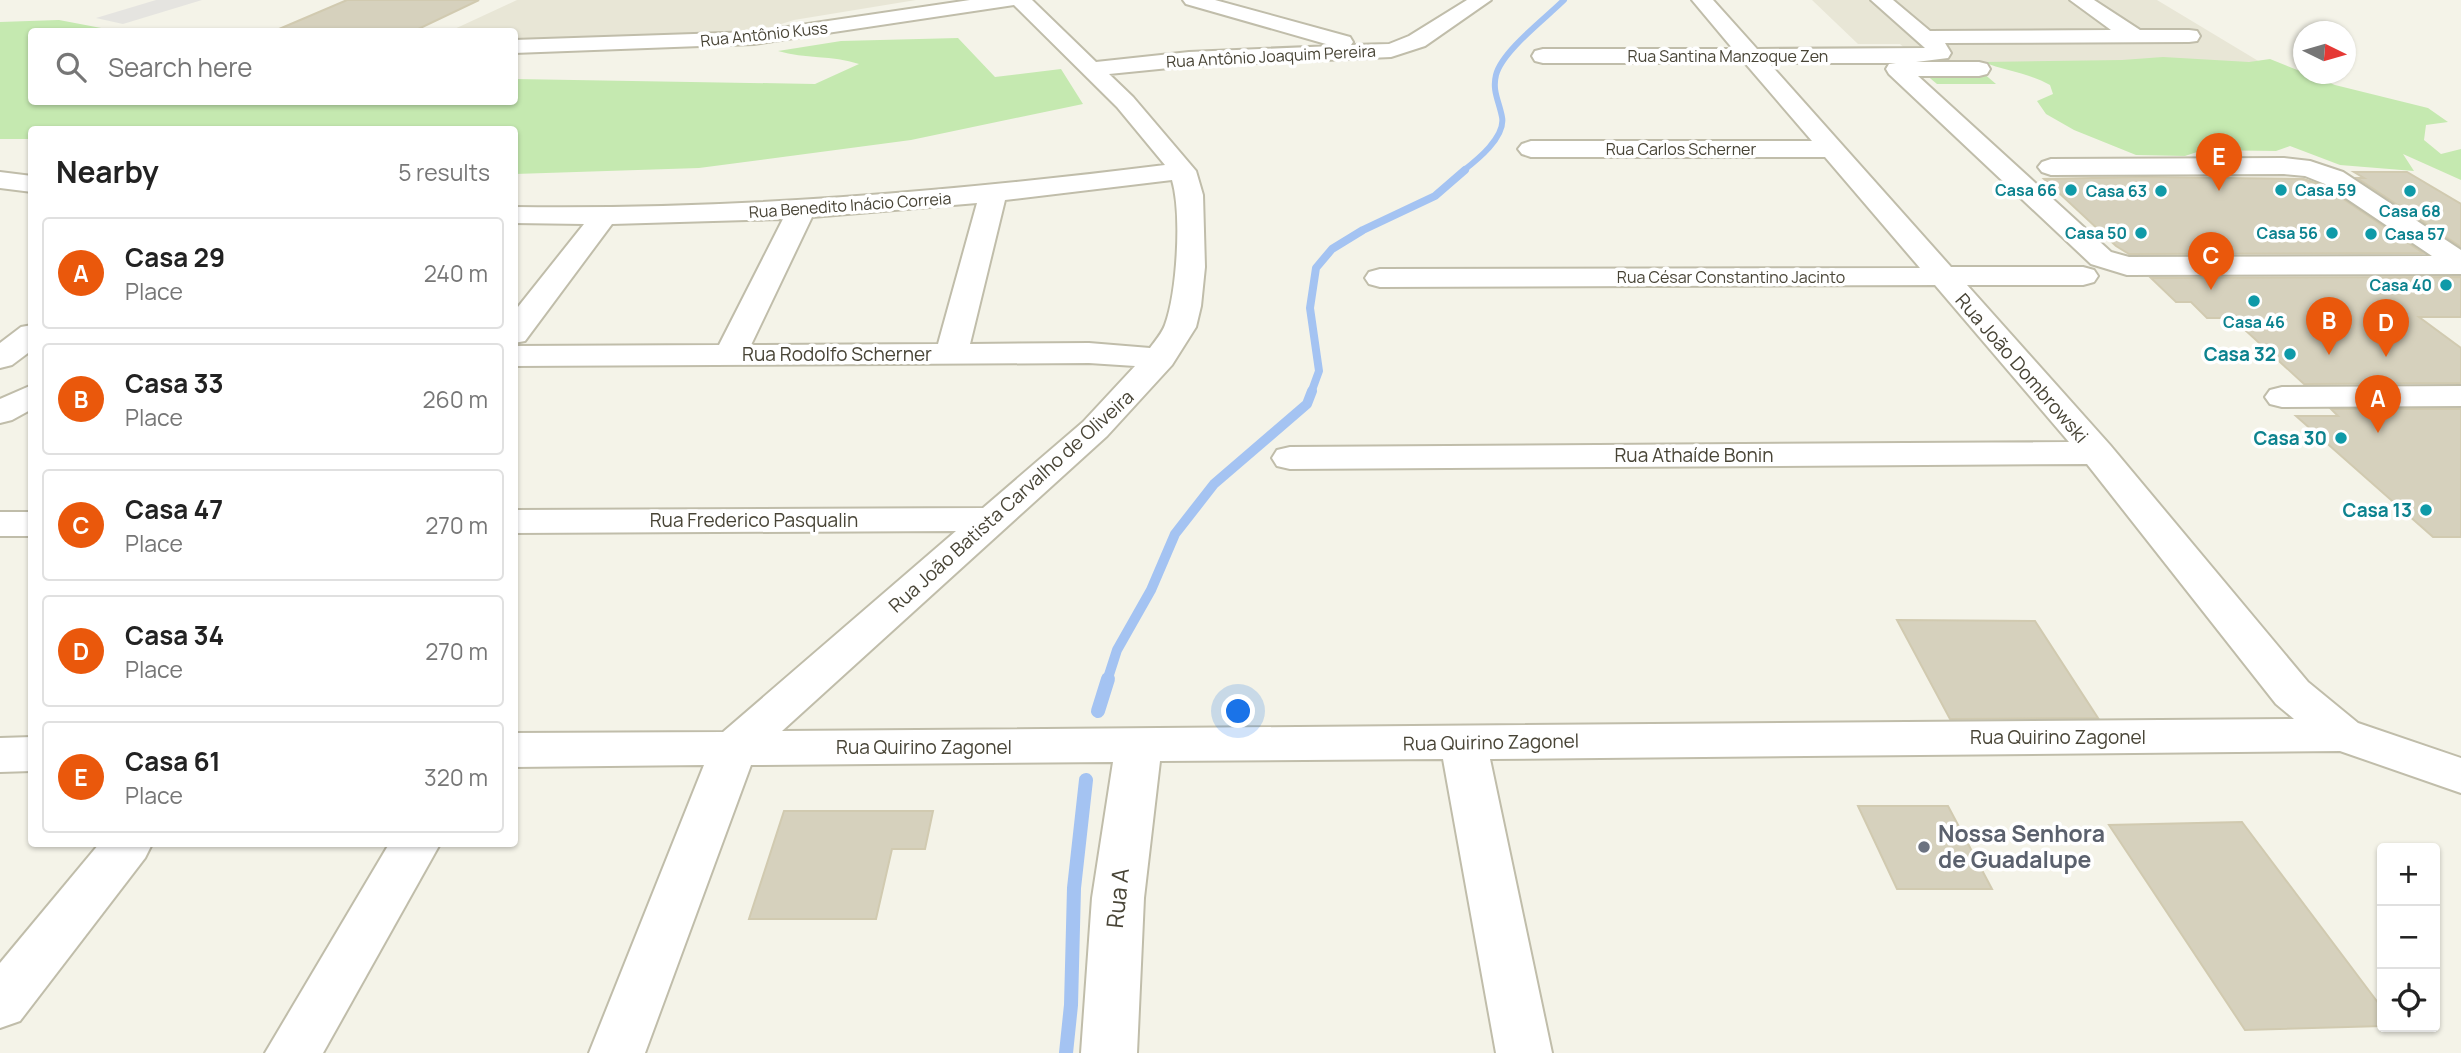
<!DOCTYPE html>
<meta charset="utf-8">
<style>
:root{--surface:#fff;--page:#f2f2f2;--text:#222;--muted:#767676;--line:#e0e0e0;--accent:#ea580c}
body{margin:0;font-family:Manrope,sans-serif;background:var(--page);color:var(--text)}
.controls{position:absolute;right:21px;bottom:21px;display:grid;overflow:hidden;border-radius:7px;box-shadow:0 2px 5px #0004}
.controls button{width:63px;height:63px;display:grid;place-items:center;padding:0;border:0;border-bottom:2px solid var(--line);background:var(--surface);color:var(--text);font:35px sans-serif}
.compass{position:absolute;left:2293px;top:21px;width:63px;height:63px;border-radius:50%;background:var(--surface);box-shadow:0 2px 5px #0004;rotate:95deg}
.you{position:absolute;left:1239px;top:712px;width:24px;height:24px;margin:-18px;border:5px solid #fff;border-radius:50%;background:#1a73e8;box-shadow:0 0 0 10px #1a73e833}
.badge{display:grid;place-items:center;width:46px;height:46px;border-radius:50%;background:var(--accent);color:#fff;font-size:23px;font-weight:700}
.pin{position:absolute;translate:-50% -58px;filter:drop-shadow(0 2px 4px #0008)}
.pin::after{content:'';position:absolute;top:37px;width:24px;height:21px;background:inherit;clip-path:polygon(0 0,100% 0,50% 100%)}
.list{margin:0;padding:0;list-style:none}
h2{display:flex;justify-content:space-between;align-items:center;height:91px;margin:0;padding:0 28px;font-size:30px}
h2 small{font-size:23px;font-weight:400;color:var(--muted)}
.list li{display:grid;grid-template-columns:46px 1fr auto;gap:21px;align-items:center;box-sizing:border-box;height:112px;margin:0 14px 14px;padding:0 14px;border:2px solid var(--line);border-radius:7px}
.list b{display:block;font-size:26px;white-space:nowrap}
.list p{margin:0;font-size:23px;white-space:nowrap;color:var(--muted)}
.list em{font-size:23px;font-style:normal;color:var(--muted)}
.icon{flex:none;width:38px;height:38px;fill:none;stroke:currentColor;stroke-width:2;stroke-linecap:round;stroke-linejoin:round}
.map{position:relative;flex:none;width:2461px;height:1053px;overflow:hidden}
.search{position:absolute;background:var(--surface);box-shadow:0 2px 5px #0004;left:28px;top:28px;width:490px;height:77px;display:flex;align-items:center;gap:18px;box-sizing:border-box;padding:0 24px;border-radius:7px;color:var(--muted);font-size:26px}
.panel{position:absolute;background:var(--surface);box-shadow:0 2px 5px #0004;left:28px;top:126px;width:490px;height:721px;border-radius:7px}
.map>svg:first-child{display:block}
</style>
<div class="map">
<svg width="2461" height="1053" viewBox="0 0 2461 1053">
<rect width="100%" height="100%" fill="#f4f3e8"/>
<g fill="#e8e6d6">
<polygon points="517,0 916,0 794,20 756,32 515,40 514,32 448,32"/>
<polygon points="1812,0 2157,0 2265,65 1921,63 1900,44 1858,44"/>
</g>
<g fill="#c5e9b0">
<path d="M59 20 117 31 32 32V102H514L515 79 815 84 859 64C832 55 805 59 778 51L841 41 958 38 995 77 1061 69 1083 104 911 140 699 168 515 174 514 130H32L31 139H0V22Z"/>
<path d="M2163 57 2249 62 2270 59 2335 85 2428 108 2448 122 2426 125 2424 140 2441 154 2461 149V180L2403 154 2414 171 2340 165 2290 146 2276 151 2203 150 2185 156 2136 155 2074 130 2046 114 2037 101 2053 94 2050 85C2029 73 2005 71 1983 62L2122 60Z"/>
<polygon points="1982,72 1996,84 1937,84 1924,73"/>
</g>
<polygon fill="#e5e4e0" points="156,0 202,0 123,24 96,18"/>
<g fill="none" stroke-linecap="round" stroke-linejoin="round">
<path stroke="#a4c3f2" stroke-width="6" d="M1463 171C1477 160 1506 137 1502 117 1499 101 1492 91 1496 75 1502 51 1546 18 1564 0"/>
<polyline stroke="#a4c3f2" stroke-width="8" points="1311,393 1319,371 1310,308 1316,268 1332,249 1363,230 1435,196 1465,170"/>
<polyline stroke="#a4c3f2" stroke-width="10" points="1107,681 1117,650 1151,590 1175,534 1214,484 1307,404 1312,391"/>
<g stroke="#a4c3f2" stroke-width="14">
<polyline points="1098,711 1108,679"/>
<polyline points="1066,1053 1071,1005 1074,888 1086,780"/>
</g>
</g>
<g fill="#d6d1bd" stroke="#d1cab0" stroke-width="2">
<polygon points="347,0 479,0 412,32 272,32"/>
<polygon points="2354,172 2407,172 2461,204 2461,247 2357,178 2364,178"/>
<polygon points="2144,177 2304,179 2324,186 2423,253 2129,254 2116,246 2044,179"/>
<polygon points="2461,277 2461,317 2419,317 2461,348 2461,383 2304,384 2232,318 2207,318 2191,302 2176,302 2151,278"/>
<polygon points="2331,409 2461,409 2461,537 2433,537 2296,416 2338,416"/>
<polygon points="1897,620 2035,621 2098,718 1950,719"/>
<polygon points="1858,806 1948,806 1992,889 1897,889"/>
<polygon points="784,811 933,811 925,849 892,849 876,919 749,919"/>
<polygon points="2242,822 2382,1008 2382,1026 2245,1030 2109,825"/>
</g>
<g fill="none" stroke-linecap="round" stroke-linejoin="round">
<defs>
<g id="minor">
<path d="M970 0H1032L1096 62 1189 52 1333 46 1186 4 1183 0H1215L1350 37 1353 42 1351 45 1389 44 1409 36 1467 0H1491L1425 46 1391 57 1189 66 1109 74 1133 97 1196 171 1203 195 1205 267 1201 306 1196 327 1172 365 1107 436 782 731 2294 719 2276 704 2087 464 1290 469 1277 466 1272 458 1277 450 1290 447 2069 442 1935 285 1380 287 1369 284 1365 278 1369 272 1380 269 1920 268 1825 157H1531L1522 154 1518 149 1522 144 1531 141H1812L1745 63H1543L1535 61 1532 56 1535 51 1543 49H1733L1692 0H1713L1757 49 1925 48 1871 0H1893L1930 31 2111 30 2070 0H2094L2140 30H2189L2197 31 2200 36 2197 41 2189 42 1945 43 1951 53 1948 58 1916 62H1979L1987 64 1990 69 1987 74 1979 76H1918L2111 252 2129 257 2432 256 2325 184 2305 176 2284 174 2051 175 2042 172 2038 167 2042 162 2051 159 2284 158 2310 161 2343 172 2461 250V274L2127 275 2091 264 1889 74 1886 69 1889 64 1896 63H1769L1951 267H2083L2094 270 2098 276 2094 282 2083 285H1967L2110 445 2308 682 2358 723 2461 758V793L2340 751 1490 759 1552 1053H1496L1443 759 1160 761 1144 898 1137 1053H1081L1092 898 1113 762 751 765 645 1053H589L704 765 514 767V733L723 732 956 531 514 533V510L983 508 1083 422 1135 366 1089 363 514 366V346L719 345 783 219 612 224 525 341 514 343V312L584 224 514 223V207C733 210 948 192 1165 165L1117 107 1014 5 754 44 514 53V40L754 32ZM1172 180C1182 214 1177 292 1165 325 1162 333 1156 340 1150 348L1089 343 970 344 1005 200ZM977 203 938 344 751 345 812 217Z"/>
<polygon points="0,172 32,176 32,192 0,188"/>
<polygon points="32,325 32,350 12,365 0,368 0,343 21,327"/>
<polygon points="32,385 32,409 12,420 0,423 0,399"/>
<polygon points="2461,386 2461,406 2282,407 2270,404 2265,397 2270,390 2282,387"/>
<rect x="0" y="512" width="32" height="24"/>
<polygon points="32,737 32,771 0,772 0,738"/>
<polygon points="99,844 152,844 145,858 20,1021 0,1028 0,963"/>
<polygon points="389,844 440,844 323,1053 265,1053"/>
</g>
</defs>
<use href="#minor" stroke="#c0bdaa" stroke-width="4"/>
<use href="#minor" fill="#fff" fill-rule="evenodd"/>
</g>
<g fill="#0f9aa8" stroke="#fff" stroke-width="2.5">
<circle cx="2071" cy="190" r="7"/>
<circle cx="2281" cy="190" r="7"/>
<circle cx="2161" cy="191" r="7"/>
<circle cx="2410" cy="191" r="7"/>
<circle cx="2141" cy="233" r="7"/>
<circle cx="2332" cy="233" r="7"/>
<circle cx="2371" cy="234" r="7"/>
<circle cx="2446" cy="285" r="7"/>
<circle cx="2254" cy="301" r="7"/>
<circle cx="2290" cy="354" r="7"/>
<circle cx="2341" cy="438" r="7"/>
<circle cx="2426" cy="510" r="7"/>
</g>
<circle fill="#6b7280" stroke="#fff" stroke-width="2.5" cx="1924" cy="847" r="7"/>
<g text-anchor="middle" stroke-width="7" stroke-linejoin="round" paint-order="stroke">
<g font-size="16" fill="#484436" stroke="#fff">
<text transform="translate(764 34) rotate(-6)" y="6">Rua Antônio Kuss</text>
<text transform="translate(1271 56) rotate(-3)" y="6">Rua Antônio Joaquim Pereira</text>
<text x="1728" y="62">Rua Santina Manzoque Zen</text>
<text x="1681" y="155">Rua Carlos Scherner</text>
<text transform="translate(850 205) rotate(-4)" y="6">Rua Benedito Inácio Correia</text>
<text x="1731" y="283">Rua César Constantino Jacinto</text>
</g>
<g font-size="16" font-weight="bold" fill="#0d838f" stroke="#fff" text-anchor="end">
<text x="2057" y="196">Casa 66</text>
<text x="2295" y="196" text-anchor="start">Casa 59</text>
<text x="2147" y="197">Casa 63</text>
<text x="2410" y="217" text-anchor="middle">Casa 68</text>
<text x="2127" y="239">Casa 50</text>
<text x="2318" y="239">Casa 56</text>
<text x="2385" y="240" text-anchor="start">Casa 57</text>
<text x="2432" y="291">Casa 40</text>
<text x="2254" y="328" text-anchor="middle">Casa 46</text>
</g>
<g font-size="19" fill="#484436" stroke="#fff">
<text x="837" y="361">Rua Rodolfo Scherner</text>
<text transform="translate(2022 368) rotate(49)" y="7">Rua João Dombrowski</text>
<text x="1694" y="462">Rua Athaíde Bonin</text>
<text transform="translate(1011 501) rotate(-42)" y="7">Rua João Batista Carvalho de Oliveira</text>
<text x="754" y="527">Rua Frederico Pasqualin</text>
<text x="2058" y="744">Rua Quirino Zagonel</text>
<text transform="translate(1491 742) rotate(-1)" y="7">Rua Quirino Zagonel</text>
<text x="924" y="754">Rua Quirino Zagonel</text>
</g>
<g font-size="19" font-weight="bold" fill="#0d838f" stroke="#fff" text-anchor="end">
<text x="2276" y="361">Casa 32</text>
<text x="2327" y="445">Casa 30</text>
<text x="2412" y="517">Casa 13</text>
</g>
<g font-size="23" font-weight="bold" fill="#5b616d" stroke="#fff" text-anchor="start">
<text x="1938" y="842">Nossa Senhora<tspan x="1938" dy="26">de Guadalupe</tspan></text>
</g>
<g font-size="23" fill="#484436" stroke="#fff">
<text transform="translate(1118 898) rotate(-84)" y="8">Rua A</text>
</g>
</g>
</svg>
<div class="controls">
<button>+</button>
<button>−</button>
<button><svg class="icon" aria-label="locate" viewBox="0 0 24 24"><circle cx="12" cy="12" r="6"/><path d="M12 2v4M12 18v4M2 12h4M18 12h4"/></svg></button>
</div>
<svg class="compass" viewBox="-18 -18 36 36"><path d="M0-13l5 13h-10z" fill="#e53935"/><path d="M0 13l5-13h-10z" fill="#767676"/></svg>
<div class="you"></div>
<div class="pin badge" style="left:2378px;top:433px">A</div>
<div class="pin badge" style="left:2329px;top:355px">B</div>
<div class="pin badge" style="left:2211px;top:290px">C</div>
<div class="pin badge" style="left:2386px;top:357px">D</div>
<div class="pin badge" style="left:2219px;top:191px">E</div>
<div class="search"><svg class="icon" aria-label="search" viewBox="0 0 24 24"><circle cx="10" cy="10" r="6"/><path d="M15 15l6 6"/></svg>Search here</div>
<section class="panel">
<h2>Nearby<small>5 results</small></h2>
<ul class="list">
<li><span class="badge">A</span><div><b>Casa 29</b><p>Place</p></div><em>240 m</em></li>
<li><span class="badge">B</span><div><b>Casa 33</b><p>Place</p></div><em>260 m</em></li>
<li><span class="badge">C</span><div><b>Casa 47</b><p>Place</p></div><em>270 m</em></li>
<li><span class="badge">D</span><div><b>Casa 34</b><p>Place</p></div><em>270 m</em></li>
<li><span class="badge">E</span><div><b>Casa 61</b><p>Place</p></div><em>320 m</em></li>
</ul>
</section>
</div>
